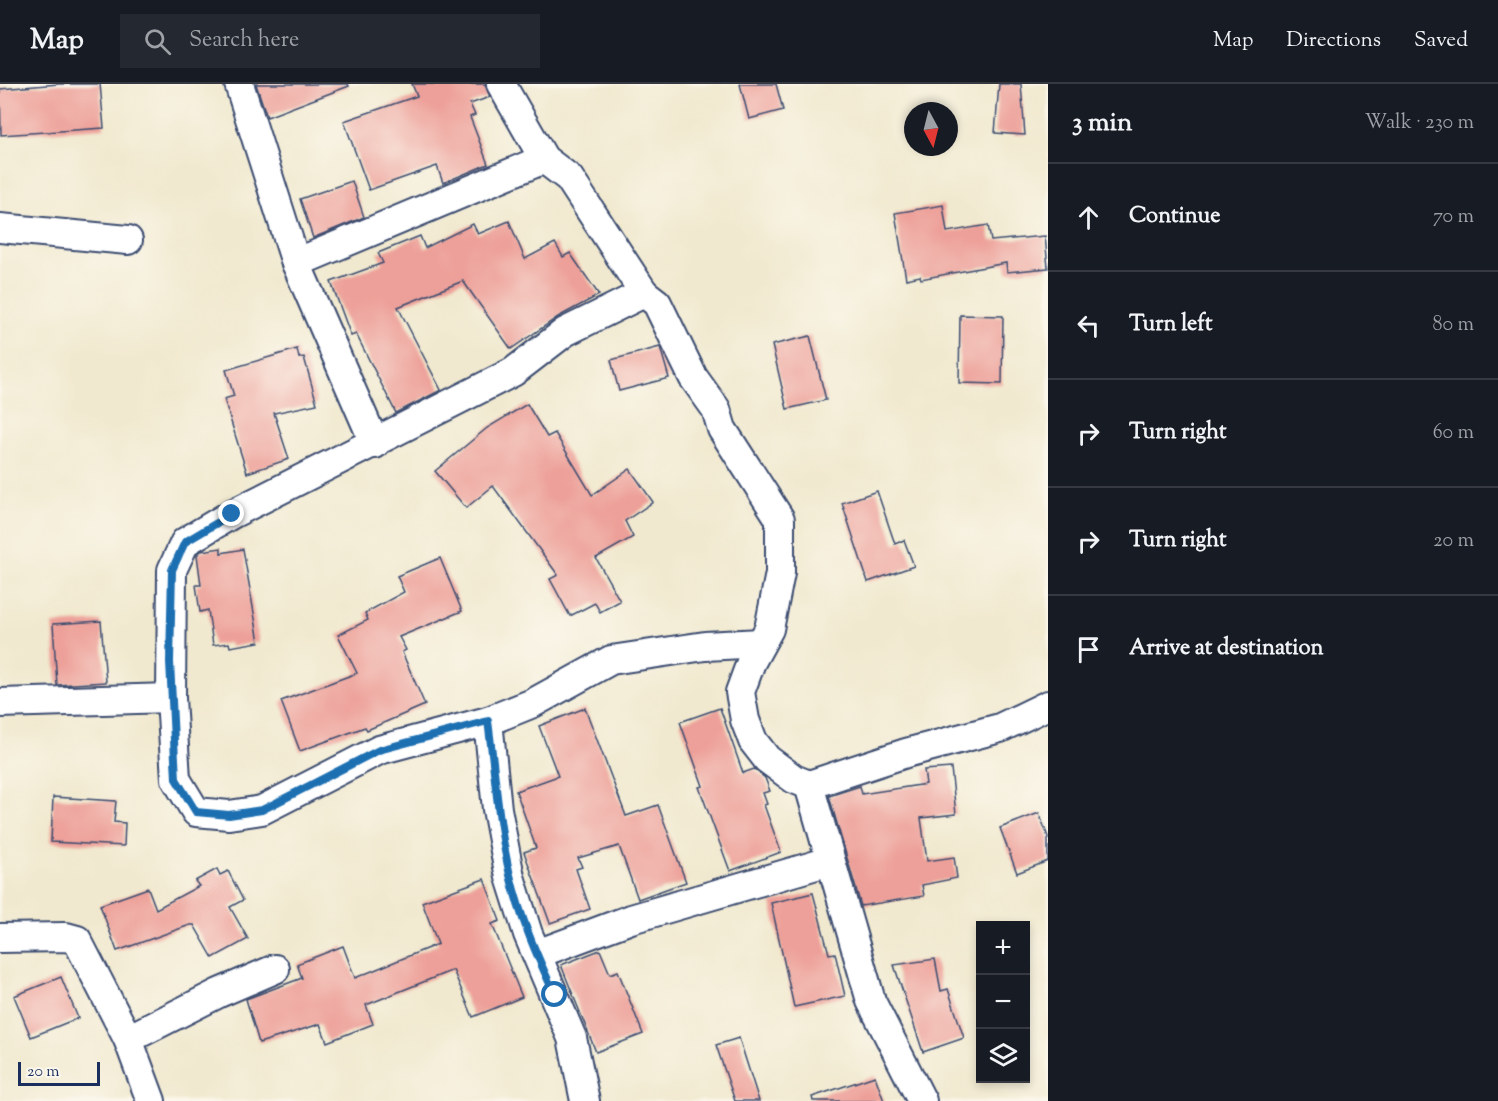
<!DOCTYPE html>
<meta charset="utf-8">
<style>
:root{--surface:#171b24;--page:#242831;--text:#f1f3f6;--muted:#9ea1a6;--line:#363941}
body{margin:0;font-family:"Sorts Mill Goudy",serif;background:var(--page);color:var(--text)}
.controls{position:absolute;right:18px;bottom:18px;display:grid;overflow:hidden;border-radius:0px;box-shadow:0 3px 9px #0003}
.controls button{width:54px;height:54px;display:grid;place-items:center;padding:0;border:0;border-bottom:2px solid var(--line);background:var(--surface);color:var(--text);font:30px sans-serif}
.compass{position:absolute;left:904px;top:18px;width:54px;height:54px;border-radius:50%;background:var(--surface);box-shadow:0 3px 9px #0003;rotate:173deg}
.scale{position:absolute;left:18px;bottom:15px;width:82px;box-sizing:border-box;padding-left:6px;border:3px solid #1b2f5e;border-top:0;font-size:16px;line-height:21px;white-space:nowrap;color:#1b2f5e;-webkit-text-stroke:4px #fbf7ec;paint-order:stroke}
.stop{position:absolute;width:18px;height:18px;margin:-14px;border:4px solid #1f6fb2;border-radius:50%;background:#fff}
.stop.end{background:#1f6fb2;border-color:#fff;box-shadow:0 2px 6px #0008}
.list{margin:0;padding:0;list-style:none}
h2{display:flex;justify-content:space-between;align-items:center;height:78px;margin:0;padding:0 24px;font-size:26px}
h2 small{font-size:20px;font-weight:400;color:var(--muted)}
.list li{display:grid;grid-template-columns:39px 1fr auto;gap:18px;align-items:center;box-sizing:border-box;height:108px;padding:0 24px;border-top:2px solid var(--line)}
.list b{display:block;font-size:22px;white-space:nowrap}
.list em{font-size:20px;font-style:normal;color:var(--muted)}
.icon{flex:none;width:33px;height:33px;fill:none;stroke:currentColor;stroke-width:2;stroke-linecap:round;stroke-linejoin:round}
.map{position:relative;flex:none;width:1048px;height:1017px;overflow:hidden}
header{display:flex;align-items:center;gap:36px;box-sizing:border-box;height:84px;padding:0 30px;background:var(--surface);border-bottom:2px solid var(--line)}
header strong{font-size:28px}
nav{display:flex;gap:33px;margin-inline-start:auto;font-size:21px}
.search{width:420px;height:54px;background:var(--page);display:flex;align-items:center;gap:15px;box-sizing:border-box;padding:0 21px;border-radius:0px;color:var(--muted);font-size:22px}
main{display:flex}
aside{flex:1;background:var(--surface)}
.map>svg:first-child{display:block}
</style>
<header>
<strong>Map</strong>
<div class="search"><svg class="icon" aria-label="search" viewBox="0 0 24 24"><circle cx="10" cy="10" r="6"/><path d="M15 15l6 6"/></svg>Search here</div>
<nav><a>Map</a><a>Directions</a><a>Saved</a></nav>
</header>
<main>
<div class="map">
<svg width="1048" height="1017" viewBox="0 0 1048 1017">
<rect width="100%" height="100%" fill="#fbf7ec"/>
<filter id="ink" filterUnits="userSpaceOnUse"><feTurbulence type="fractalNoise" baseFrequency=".0167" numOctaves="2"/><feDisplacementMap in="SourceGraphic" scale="12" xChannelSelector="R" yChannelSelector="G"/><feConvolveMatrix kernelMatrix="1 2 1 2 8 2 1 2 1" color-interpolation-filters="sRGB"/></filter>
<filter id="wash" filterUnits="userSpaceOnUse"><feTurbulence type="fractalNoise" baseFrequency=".008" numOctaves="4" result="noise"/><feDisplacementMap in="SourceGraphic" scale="24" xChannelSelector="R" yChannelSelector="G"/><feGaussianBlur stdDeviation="1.35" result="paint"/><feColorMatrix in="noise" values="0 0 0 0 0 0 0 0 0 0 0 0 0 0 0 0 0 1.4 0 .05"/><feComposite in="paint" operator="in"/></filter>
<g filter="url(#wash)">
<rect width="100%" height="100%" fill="#f1e9cf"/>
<g id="blocks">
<g fill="#eda099">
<polygon points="59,0 100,0 104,44 1,51 0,5"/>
<polygon points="256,0 348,0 349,2 267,33"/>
<polygon points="412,0 485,0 490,13 470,20 475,31 470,33 488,80 443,99 437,82 369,106 344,37 417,12"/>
<polygon points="740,0 776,0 783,26 749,35"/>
<polygon points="999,0 1021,0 1025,51 995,49"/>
<polygon points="352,97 364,133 313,154 300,115"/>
<polygon points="943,121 947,148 988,141 991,157 1045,152 1048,184 1007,188 1006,179 921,195 920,192 906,195 895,129"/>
<polygon points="509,137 525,175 555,159 563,173 570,169 599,211 558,233 511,265 463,197 398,223 441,306 396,329 356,250 351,252 331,198 383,179 378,169 420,152 425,164 473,140 478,150"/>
<polygon points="960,231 1003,232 1002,300 959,299"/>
<polygon points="810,252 826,316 787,325 772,261"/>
<polygon points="660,263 669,294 619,307 611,276"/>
<polygon points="297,265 299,274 304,273 317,320 274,329 289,375 247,389 224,315 234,312 226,286"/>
<polygon points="527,320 547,353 555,349 592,411 630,385 653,418 625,437 633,453 596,474 620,517 600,528 595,519 570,532 550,495 558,491 493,402 466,424 435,387 487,344"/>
<polygon points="877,407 895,460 904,456 914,482 868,498 842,419"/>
<polygon points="221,464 221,469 243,465 259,558 230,563 229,559 213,561 208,526 200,528 196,501 201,501 197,471 201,467"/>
<polygon points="440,474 462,527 399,553 406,566 402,568 425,621 367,646 365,643 300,667 281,617 357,589 338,551 368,536 365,529 404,508 397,492"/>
<polygon points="101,537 106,598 57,601 53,540"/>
<polygon points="585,624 626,732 658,721 686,798 638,815 619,762 578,774 582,783 576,785 590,825 550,839 524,768 536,764 516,707 558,692 539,642"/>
<polygon points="720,624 743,689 754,685 765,694 770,707 763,709 767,720 764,721 781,768 730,787 699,703 703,702 680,638"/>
<polygon points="951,684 956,730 921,734 927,777 954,773 957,794 922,801 924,812 861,822 829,712 860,702 862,710 926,700 924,686"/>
<polygon points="53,713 116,717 114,738 125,739 124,762 51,758"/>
<polygon points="1039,729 1048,753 1048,777 1017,789 1000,744"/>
<polygon points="217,785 220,791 228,787 243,816 230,823 248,855 213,874 194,841 190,841 117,867 100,821 148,804 156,825 199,802 195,797"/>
<polygon points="484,795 500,837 492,840 522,913 473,933 453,886 366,921 373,940 327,958 320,940 259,959 246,915 302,894 297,880 343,862 355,894 438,860 422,818"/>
<polygon points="813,809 829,870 835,869 845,912 794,923 771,819"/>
<polygon points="600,866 610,890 618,887 643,950 596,968 561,881"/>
<polygon points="935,875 941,907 948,905 964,954 923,968 894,881"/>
<polygon points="61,893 78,934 31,953 14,912"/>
<polygon points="739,954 759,1017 735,1017 716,961"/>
<polygon points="875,992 884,1017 813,1017 812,1013"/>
</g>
</g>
</g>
<g filter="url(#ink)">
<use href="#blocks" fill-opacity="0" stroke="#3b4b6f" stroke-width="1.5"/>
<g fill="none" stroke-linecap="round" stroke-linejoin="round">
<defs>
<g id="street">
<polyline points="239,0 296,179 375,360"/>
<polyline points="501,0 544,75 569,94 644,209"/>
<polyline points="0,144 128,156"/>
<polyline points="296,179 544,75"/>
<polyline points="0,619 171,614"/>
<polyline points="488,637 533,619 611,576 705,562 761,559"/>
<polyline points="809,701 871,917 922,1017"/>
<polyline points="0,854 66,853 77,856 128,955 151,1017"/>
<polyline points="537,870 631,835 830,777"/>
<polyline points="128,955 219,909 275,885"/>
<polyline points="585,1017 572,954 528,850 510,793 497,725 488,637 379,666 262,726 229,731 196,728 176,695 171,614 172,486 185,458 232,430 513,288 565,248 644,209 657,219 693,293 716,325 722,345 780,435 780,489 769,545 751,578 740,608 745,636 753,657 767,675 794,695 809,701 906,669 1000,644 1048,621"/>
</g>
</defs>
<use href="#street" stroke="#3b4b6f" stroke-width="32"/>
<use href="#street" stroke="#fff" stroke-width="28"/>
</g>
</g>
<g fill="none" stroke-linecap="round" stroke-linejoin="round" filter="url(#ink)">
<path stroke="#1f6fb2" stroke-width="8" d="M232 430 185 458 172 486 170 578 176 695 196 728 229 731 262 726 379 666 488 637C495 688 498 740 510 791 520 833 537 872 555 911"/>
</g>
</svg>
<div class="controls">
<button>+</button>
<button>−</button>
<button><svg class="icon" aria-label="layers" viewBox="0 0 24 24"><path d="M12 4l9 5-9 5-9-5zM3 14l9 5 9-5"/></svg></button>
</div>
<svg class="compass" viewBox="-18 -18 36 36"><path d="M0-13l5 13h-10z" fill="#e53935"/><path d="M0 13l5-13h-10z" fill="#9ea1a6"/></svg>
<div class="scale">20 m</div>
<div class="stop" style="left:555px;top:911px"></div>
<div class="stop end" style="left:232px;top:430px"></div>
</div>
<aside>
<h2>3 min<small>Walk · 230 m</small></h2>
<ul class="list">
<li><svg class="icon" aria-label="ahead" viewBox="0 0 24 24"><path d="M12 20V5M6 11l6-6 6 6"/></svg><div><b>Continue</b></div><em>70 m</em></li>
<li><svg class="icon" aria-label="left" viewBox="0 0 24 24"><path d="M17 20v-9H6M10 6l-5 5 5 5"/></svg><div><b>Turn left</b></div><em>80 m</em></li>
<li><svg class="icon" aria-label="right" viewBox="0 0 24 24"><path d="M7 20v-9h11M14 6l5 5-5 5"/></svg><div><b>Turn right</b></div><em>60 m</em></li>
<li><svg class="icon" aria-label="right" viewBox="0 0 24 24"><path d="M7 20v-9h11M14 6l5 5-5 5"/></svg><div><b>Turn right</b></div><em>20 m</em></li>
<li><svg class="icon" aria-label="arrive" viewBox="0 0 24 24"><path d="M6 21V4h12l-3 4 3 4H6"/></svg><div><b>Arrive at destination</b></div></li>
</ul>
</aside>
</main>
